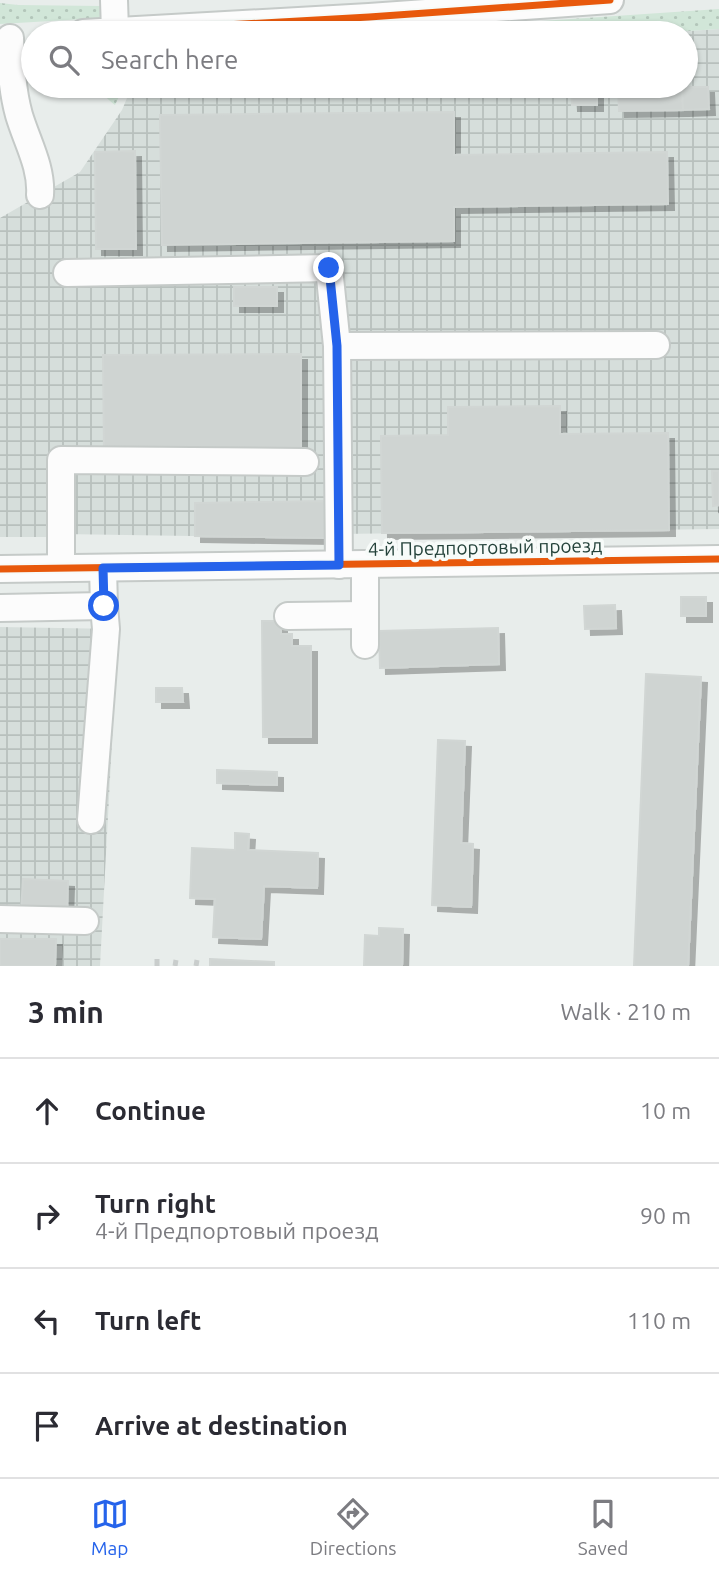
<!DOCTYPE html>
<meta charset="utf-8">
<style>
:root{--surface:#fff;--page:#f2f2f3;--text:#2b2b33;--muted:#7c7c81;--line:#e1e1e2;--accent:#2563eb}
body{margin:0;font-family:Ubuntu,sans-serif;background:var(--page);color:var(--text)}
.stop{position:absolute;width:21px;height:21px;margin:-16px;border:5px solid #2563eb;border-radius:50%;background:#fff}
.stop.end{background:#2563eb;border-color:#fff;box-shadow:0 2px 7px #0008}
.list{margin:0;padding:0;list-style:none}
h2{display:flex;justify-content:space-between;align-items:center;height:91px;margin:0;padding:0 28px;font-size:30px}
h2 small{font-size:23px;font-weight:400;color:var(--muted)}
.list li{display:grid;grid-template-columns:46px 1fr auto;gap:21px;align-items:center;box-sizing:border-box;height:105px;padding:0 28px;border-top:2px solid var(--line)}
.list b{display:block;font-size:26px;white-space:nowrap}
.list p{margin:0;font-size:23px;white-space:nowrap;color:var(--muted)}
.list em{font-size:23px;font-style:normal;color:var(--muted)}
.icon{flex:none;width:38px;height:38px;fill:none;stroke:currentColor;stroke-width:2;stroke-linecap:round;stroke-linejoin:round}
.map{position:relative;flex:none;width:719px;height:966px;overflow:hidden}
.search{position:absolute;background:var(--surface);box-shadow:0 2px 5px #0004;left:21px;right:21px;top:21px;height:77px;display:flex;align-items:center;gap:18px;box-sizing:border-box;padding:0 24px;border-radius:38px;color:var(--muted);font-size:26px}
.sheet{height:511px;background:var(--surface)}
nav{display:flex;justify-content:space-around;align-items:center;box-sizing:border-box;height:98px;border-top:2px solid var(--line);background:var(--surface);font-size:19px;color:var(--muted)}
nav a{display:grid;justify-items:center;gap:4px}
nav .on{color:var(--accent)}
.map>svg:first-child{display:block}
</style>
<div class="map">
<svg width="719" height="966" viewBox="0 0 719 966">
<defs>
<pattern id="industrial-grid" width="8" height="8" patternUnits="userSpaceOnUse" patternTransform="scale(1.75)"><rect width="8" height="8" fill="#d6dedb"/><path d="M0 4h8M4 0v8" fill="none" stroke="#b8c0bd"/></pattern>
<pattern id="grass-dots" width="8" height="8" patternUnits="userSpaceOnUse" patternTransform="scale(1.75)"><rect width="8" height="8" fill="#d1e6d8"/><path d="M2 2h.1M6 6h.1" fill="none" stroke="#b3c6ba" stroke-width="1.8" stroke-linecap="round"/></pattern>
<filter id="shadow"><feDropShadow dx="6" dy="6" stdDeviation="0" flood-color="#0004"/></filter>
</defs>
<rect width="100%" height="100%" fill="#e8edeb"/>
<g fill="url(#industrial-grid)">
<polygon points="719,29 719,529 340,534 325,538 61,534 48,537 0,537 0,218 80,172 122,110 132,86 686,86 686,33 656,33"/>
<polygon points="0,627 118,629 100,966 0,966"/>
</g>
<g fill="url(#grass-dots)">
<polygon points="0,3 18,5 101,6 105,10 105,15 101,18 0,24"/>
<polygon points="719,9 719,29 656,33 405,33 407,33 407,30"/>
<path d="M92 86H124L115 105C107 99 101 91 92 86Z"/>
</g>
<g fill="#cfd4d2" stroke="#d1d6d4" stroke-width="2" filter="url(#shadow)">
<polygon points="618,86 682,86 683,110 619,111"/>
<polygon points="597,87 597,105 572,105 571,88"/>
<polygon points="682,87 708,87 709,109 683,110"/>
<polygon points="454,112 454,155 667,152 668,204 454,207 454,241 162,245 160,115"/>
<polygon points="135,151 136,249 96,249 95,152"/>
<rect x="234" y="287" width="43" height="19"/>
<polygon points="301,354 301,455 104,456 103,355"/>
<polygon points="560,406 560,434 668,433 669,530 382,533 381,436 448,435 448,407"/>
<polygon points="712,471 719,471 719,505 713,506"/>
<polygon points="326,501 325,538 195,536 195,503"/>
<rect x="681" y="597" width="25" height="19"/>
<polygon points="615,605 616,628 585,629 584,606"/>
<polygon points="262,621 281,621 281,634 292,634 292,646 311,646 311,737 263,737"/>
<polygon points="498,628 499,664 380,668 379,631"/>
<polygon points="646,674 701,677 688,966 634,966"/>
<polygon points="156,688 182,688 183,702 156,702"/>
<polygon points="438,740 465,741 461,843 473,844 471,907 432,905"/>
<polygon points="217,770 277,772 277,785 217,783"/>
<polygon points="235,833 249,834 248,850 318,853 317,888 264,886 261,939 213,937 215,899 190,898 192,848 235,850"/>
<polygon points="23,879 68,881 67,914 21,912"/>
<polygon points="379,928 403,929 402,966 364,966 365,935 379,936"/>
<polygon points="0,939 56,939 55,966 0,966"/>
<polygon points="210,959 274,962 274,966 210,966"/>
</g>
<g fill="none" stroke-linecap="round" stroke-linejoin="round">
<defs>
<g id="minor">
<polyline points="114,0 115,31"/>
<polyline points="83,33 369,17 610,0"/>
<path d="M10 38C11 64 12 90 19 115 27 142 42 167 40 195"/>
<polyline points="67,273 329,268 337,346 339,565"/>
<polyline points="337,346 656,345"/>
<polyline points="365,564 365,645"/>
<polyline points="61,568 61,460 305,462"/>
<polyline points="0,569 719,559"/>
<polyline points="0,608 104,606"/>
<polyline points="288,616 365,615"/>
<polyline points="91,820 106,629 104,606 103,568"/>
<polyline points="0,919 85,921"/>
</g>
</defs>
<use href="#minor" stroke="#c5cac8" stroke-width="30"/>
<use href="#minor" stroke="#fcfcfc" stroke-width="26"/>
<g stroke="#c9cdcc" stroke-width="5" stroke-dasharray="14 7" stroke-linecap="butt">
<polyline points="157,966 157,959"/>
<polyline points="175,966 176,960"/>
<polyline points="196,966 197,960"/>
</g>
<defs>
<g id="cycleway">
<polyline points="83,33 369,17 610,0"/>
<polyline points="0,569 719,559"/>
</g>
</defs>
<use href="#cycleway" stroke="#f7fbf9" stroke-width="11"/>
<use href="#cycleway" stroke="#e8590c" stroke-width="7"/>
</g>
<g fill="none" stroke-linecap="round" stroke-linejoin="round">
<polyline stroke="#2563eb" stroke-width="9" points="104,606 103,568 339,565 337,346 329,268"/>
</g>
<g text-anchor="middle" stroke-width="7" stroke-linejoin="round" paint-order="stroke">
<g font-size="19" fill="#24423a" stroke="#f7fbf9">
<text transform="translate(485 547) rotate(-1)" y="7">4-й Предпортовый проезд</text>
</g>
</g>
</svg>
<div class="stop" style="left:104px;top:606px"></div>
<div class="stop end" style="left:329px;top:268px"></div>
<div class="search"><svg class="icon" aria-label="search" viewBox="0 0 24 24"><circle cx="10" cy="10" r="6"/><path d="M15 15l6 6"/></svg>Search here</div>
</div>
<section class="sheet">
<h2>3 min<small>Walk · 210 m</small></h2>
<ul class="list">
<li><svg class="icon" aria-label="ahead" viewBox="0 0 24 24"><path d="M12 20V5M6 11l6-6 6 6"/></svg><div><b>Continue</b></div><em>10 m</em></li>
<li><svg class="icon" aria-label="right" viewBox="0 0 24 24"><path d="M7 20v-9h11M14 6l5 5-5 5"/></svg><div><b>Turn right</b><p>4-й Предпортовый проезд</p></div><em>90 m</em></li>
<li><svg class="icon" aria-label="left" viewBox="0 0 24 24"><path d="M17 20v-9H6M10 6l-5 5 5 5"/></svg><div><b>Turn left</b></div><em>110 m</em></li>
<li><svg class="icon" aria-label="arrive" viewBox="0 0 24 24"><path d="M6 21V4h12l-3 4 3 4H6"/></svg><div><b>Arrive at destination</b></div></li>
</ul>
</section>
<nav>
<a class="on"><svg class="icon" aria-label="map" viewBox="0 0 24 24"><path d="M3 6l6-2 6 2 6-2v14l-6 2-6-2-6 2zM9 4v14M15 6v14"/></svg>Map</a>
<a><svg class="icon" aria-label="directions" viewBox="0 0 24 24"><path d="M12 3l9 9-9 9-9-9zM9 14v-3h6M13 9l2 2-2 2"/></svg>Directions</a>
<a><svg class="icon" aria-label="saved" viewBox="0 0 24 24"><path d="M7 4h10v16l-5-4-5 4z"/></svg>Saved</a>
</nav>
